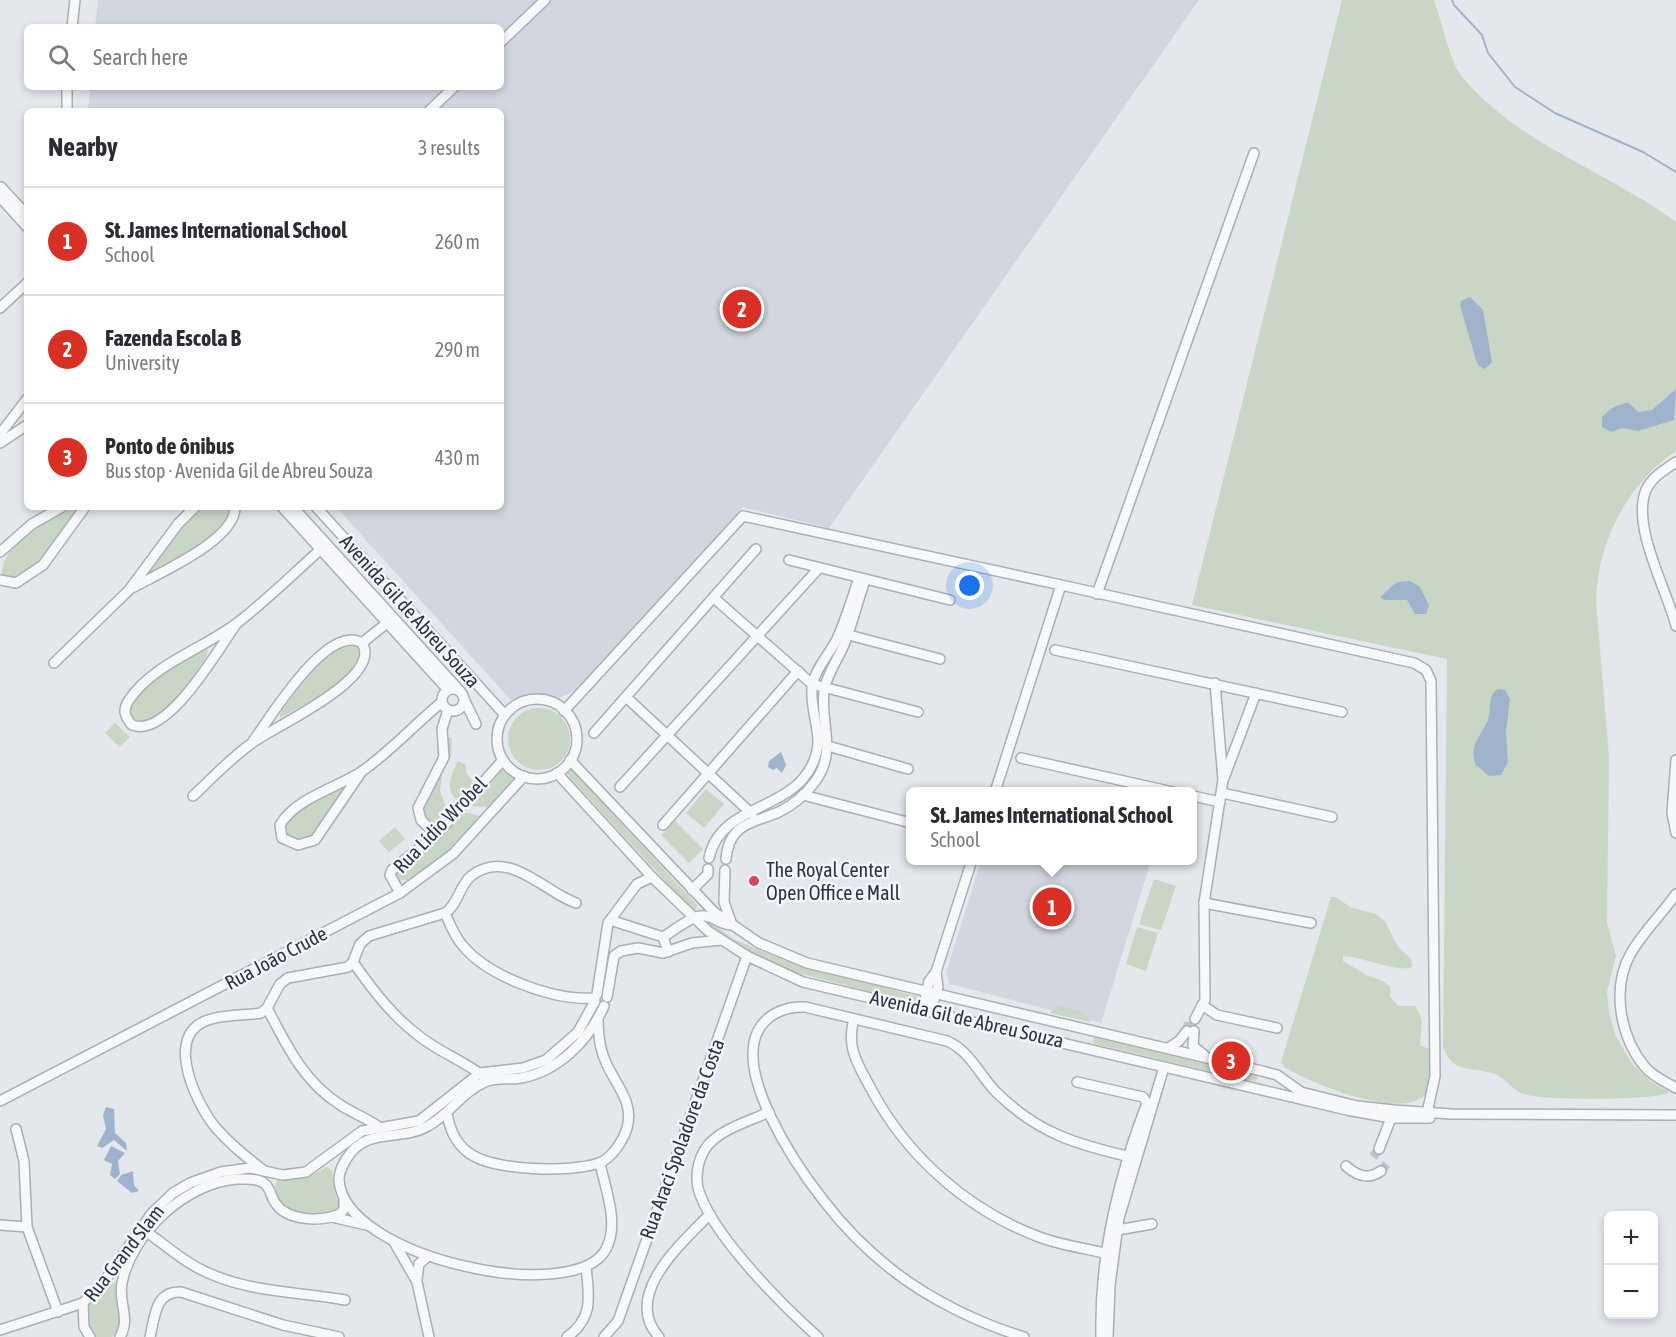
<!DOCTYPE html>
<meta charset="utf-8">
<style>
:root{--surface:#fff;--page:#f2f2f3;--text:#2b2b33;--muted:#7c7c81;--line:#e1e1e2;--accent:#d93025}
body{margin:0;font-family:"Asap Condensed",sans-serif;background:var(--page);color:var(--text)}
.controls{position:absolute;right:18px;bottom:18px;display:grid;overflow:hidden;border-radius:9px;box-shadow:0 3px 9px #0003}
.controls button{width:54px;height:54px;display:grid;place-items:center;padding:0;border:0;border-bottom:2px solid var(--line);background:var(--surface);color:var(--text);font:30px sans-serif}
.you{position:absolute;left:970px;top:586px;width:21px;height:21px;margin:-15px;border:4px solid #fff;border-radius:50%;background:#1a73e8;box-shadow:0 0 0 9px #1a73e833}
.badge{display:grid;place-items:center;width:39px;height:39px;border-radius:50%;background:var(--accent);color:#fff;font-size:20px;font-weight:700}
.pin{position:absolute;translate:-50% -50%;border:3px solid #fff;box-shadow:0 2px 6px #0006}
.popup{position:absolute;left:906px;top:787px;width:291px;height:78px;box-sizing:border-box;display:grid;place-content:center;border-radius:9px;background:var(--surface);filter:drop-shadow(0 2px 4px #0005);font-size:20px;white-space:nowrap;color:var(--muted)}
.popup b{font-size:22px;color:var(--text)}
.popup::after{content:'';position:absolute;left:50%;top:100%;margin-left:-12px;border:12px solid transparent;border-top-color:var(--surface)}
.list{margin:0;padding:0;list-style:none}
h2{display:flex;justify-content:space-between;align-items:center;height:78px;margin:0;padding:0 24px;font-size:26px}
h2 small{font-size:20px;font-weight:400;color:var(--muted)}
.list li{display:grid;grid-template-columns:39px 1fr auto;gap:18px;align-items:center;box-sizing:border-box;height:108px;padding:0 24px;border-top:2px solid var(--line)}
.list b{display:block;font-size:22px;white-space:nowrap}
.list p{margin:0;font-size:20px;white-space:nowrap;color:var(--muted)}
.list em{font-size:20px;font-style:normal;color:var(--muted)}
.icon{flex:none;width:33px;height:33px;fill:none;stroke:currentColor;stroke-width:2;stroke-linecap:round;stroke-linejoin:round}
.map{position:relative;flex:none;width:1676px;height:1337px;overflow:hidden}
.search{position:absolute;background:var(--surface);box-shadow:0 3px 9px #0003;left:24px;top:24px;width:480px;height:66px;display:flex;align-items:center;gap:15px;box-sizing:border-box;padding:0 21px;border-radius:9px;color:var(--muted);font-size:22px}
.panel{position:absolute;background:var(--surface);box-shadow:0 3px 9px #0003;left:24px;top:108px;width:480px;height:402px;border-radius:9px}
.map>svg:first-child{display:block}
</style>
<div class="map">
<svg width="1676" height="1337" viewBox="0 0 1676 1337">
<rect width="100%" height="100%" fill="#e4e7ec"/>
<g fill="#d2d6de">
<polygon points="98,0 1199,0 829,528 743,507 579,689 559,698 531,693 511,700 336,507 501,507 501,111 88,111 90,87 501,87 501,27 95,27"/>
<polygon points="981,861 1151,861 1101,1023 950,984 946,973"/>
</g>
<g fill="#c9d6c5">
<path d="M1342 0H1434C1440 17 1451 62 1460 74 1516 144 1606 170 1676 222V451C1628 483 1597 542 1596 601L1609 757 1607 923 1616 956 1607 992 1609 1013 1616 1036 1632 1064 1650 1081 1670 1092 1666 1094C1645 1100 1543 1101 1523 1094 1513 1090 1507 1080 1497 1075 1473 1065 1455 1076 1443 1048L1447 659 1192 605Z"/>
<path d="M69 507H77L76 512C58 539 44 563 14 579L2 576C0 543 49 522 69 507Z"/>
<polygon points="200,507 230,507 231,515 205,543 150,574 150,568 181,524"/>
<path d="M347 643 358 646 361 655 341 684 280 718V714C301 685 315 663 347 643Z"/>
<path d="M208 649 207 656 180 697 150 723 134 722 128 710C137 686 184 657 208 649Z"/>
<circle cx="539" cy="739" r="31"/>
<polygon points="115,723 130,737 120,747 105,733"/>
<polygon points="446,738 452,738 451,757 442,773 440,791 448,813 435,824 425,818 422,808 448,760"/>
<path d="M458 761 466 765V772L474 784 458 801C444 790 451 774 458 761Z"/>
<polygon points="571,769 697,905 696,910 693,911 571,779 567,772"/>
<polygon points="502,770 514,778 488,807 472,806"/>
<polygon points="346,785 347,787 308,843 287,839 283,829 285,822 316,799"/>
<polygon points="706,789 724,804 704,828 686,813"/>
<path d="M465 812 480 816C467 831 419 887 399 880L396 874 430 847Z"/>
<polygon points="675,821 703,849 689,863 661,835"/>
<polygon points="395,827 405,839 389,852 379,841"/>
<polygon points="1154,879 1176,886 1161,930 1139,924"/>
<path d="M1331 897H1336L1350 907 1376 914 1386 923 1398 947 1411 959 1412 967C1396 973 1364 957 1343 956V961L1366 975 1383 981 1390 987V996L1398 1006H1415C1425 1019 1421 1031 1420 1045L1431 1050C1433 1063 1434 1086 1425 1095 1399 1121 1309 1082 1284 1067L1281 1062Z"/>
<polygon points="707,918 733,939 783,960 919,997 919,1004 786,970 745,950 705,923"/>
<polygon points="1137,927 1158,933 1146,971 1126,964"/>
<polygon points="1057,1006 1083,1012 1091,1022 1050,1013"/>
<polygon points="1095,1035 1252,1073 1258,1075 1258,1078 1256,1081 1247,1080 1095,1044 1093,1041"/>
<path d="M327 1167 332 1171 335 1193 340 1205 333 1213C324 1214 309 1216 300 1215 284 1214 270 1195 277 1180L310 1176Z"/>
<polygon points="110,1280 118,1284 120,1329 112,1337 95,1337 85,1319 87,1300"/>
</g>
<g fill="#9fb4cc">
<polygon points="1470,297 1483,310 1492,362 1485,369 1479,366 1476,360 1460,305 1461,301"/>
<polygon points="1676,389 1674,420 1638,431 1622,428 1612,432 1602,427 1602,417 1612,408 1628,402 1638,412 1652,410"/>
<polygon points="1410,581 1420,587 1429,605 1426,614 1415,614 1407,600 1384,600 1380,597 1397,582"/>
<path d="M1498 689 1505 690 1510 699 1506 732 1508 762 1501 775 1489 776 1476 765C1468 746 1481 736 1488 720 1492 709 1487 695 1498 689Z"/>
<polygon points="781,752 786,765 782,773 777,768 773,770 768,767 769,761"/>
<polygon points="106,1107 114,1109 115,1133 126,1143 127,1151 114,1140 102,1148 97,1146 106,1129 103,1115"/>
<polygon points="111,1146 125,1153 118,1161 120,1174 115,1179 110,1175 112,1164 104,1160"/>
<polygon points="133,1171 134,1185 139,1191 132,1193 117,1181 121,1175"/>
</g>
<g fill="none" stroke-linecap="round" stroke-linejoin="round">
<polyline stroke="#9fb4cc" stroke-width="2" points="1452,0 1454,5 1482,35 1488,53 1515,87 1555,113 1643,152 1676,172"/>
<g stroke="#bfc3cb" stroke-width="9" stroke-dasharray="9 4.5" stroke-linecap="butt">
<polyline points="1187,1031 1189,1018"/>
<polyline points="1373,1157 1379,1149"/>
<polyline points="1381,1171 1388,1163"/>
</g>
<defs>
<g id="minor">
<polyline points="72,27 75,0"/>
<polyline points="501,42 545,0"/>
<polyline points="67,111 67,87"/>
<polyline points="429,111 454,87"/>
<polyline points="1,187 27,215"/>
<polyline points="0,197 27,227"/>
<polyline points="0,308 27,283"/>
<polyline points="0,434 27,399"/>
<polyline points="0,443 27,425"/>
<path d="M1676 462C1664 470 1652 477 1646 490 1631 526 1667 590 1676 626"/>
<polyline points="282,507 448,690"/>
<polyline points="293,507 460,691"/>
<polyline points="316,507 505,715"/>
<polyline points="0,552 32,524 62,507"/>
<polyline points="789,560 950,600"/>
<polyline points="0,580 16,583 43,565 85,507"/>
<path d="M134 587C159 573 236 540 235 507"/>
<polyline points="1097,594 1254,153"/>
<polyline points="714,598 812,684 918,712"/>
<path d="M237 623C218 649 168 739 132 725 125 717 122 710 129 700 153 664 203 649 237 623 266 601 293 574 320 550"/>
<polyline points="841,633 940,659"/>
<polyline points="362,643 387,623"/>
<polyline points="1055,650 1342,712"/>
<polyline points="54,663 129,590 178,524 195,507"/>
<circle cx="453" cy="700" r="11"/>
<polyline points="626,697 752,814"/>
<polyline points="464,699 476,724"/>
<circle cx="537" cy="739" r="40"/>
<polyline points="564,711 743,516 1061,585"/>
<polyline points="594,733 756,549"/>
<polyline points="828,746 908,769"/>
<polyline points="1021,758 1173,792"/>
<polyline points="570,760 714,912 759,943 807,963 1262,1071 1277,1075 1301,1092 1357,1106 1394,1110 1451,1114 1676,1115"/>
<polyline points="1676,760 1672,813 1676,833"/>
<path d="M362 771 315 840 298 845 282 838 280 825C296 798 336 788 361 772 390 752 415 724 442 702"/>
<polyline points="557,773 652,877 708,931 747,956 803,982 1347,1110 1391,1118 1430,1118"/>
<polyline points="1224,778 1256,693"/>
<polyline points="620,787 819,568"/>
<polyline points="995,792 1061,585 1414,663 1426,670 1431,681 1435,1076 1426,1118"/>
<polyline points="1222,793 1332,817"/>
<polyline points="803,795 911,823"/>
<path d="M193 796C212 778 231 758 252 743 275 726 384 678 362 643 327 622 269 720 251 744"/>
<polyline points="1193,796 1220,802"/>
<polyline points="663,825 798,671"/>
<polyline points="436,835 421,820 418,808 444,757 442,729 448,710"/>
<path d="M709 858C720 806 782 812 808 772 829 740 810 721 812 688 813 672 830 653 837 639 846 619 852 598 859 578"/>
<path d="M726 859C729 823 753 823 779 812 793 805 805 795 814 783 838 752 820 725 824 691 826 676 838 659 844 645 852 624 858 601 865 580"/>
<polyline points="692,890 708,874 708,869"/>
<polyline points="400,893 390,875 392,870 436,835 503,760"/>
<path d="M1676 894C1662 914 1643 932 1631 953 1611 988 1620 1037 1645 1067 1652 1076 1666 1082 1676 1088"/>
<path d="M576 903C544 892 508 847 471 876 459 886 458 905 445 913 450 924 454 936 463 946 489 977 554 1001 595 998"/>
<polyline points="1204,903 1311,923"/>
<path d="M445 913 369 936 360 944 353 962C374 992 394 1018 423 1039 442 1053 465 1062 483 1076"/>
<polyline points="610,920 663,937 668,952"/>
<path d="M663 937C674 931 693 914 705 916 715 917 721 925 732 925L724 902 725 870"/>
<path d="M353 962 348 967 288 978 280 984 267 1008C286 1044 303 1081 339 1104 352 1113 367 1118 379 1127"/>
<polyline points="597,994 608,923 637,884 652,877"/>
<polyline points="607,997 614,956 621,951 638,948 663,953 692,943 721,940"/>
<polyline points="1202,1005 1217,1015 1277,1028"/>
<polyline points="923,1010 929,981 936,972 972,860"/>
<polyline points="931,1011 938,987 936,972"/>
<path d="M854 1019C846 1047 857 1063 870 1087 906 1156 968 1211 1042 1238 1065 1246 1089 1249 1113 1255"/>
<polyline points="1195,1019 1205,1000 1204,903 1223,780 1215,683"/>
<polyline points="1194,1031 1193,1046 1204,1055"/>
<polyline points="1168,1048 1179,1041 1187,1031"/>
<path d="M1077 1082 1143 1097 1147 1103C1118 1178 1099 1255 1101 1337"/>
<polyline points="0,1101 400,893 453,854 524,776"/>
<path d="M769 1112C750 1121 723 1128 708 1145 699 1156 695 1173 698 1188 710 1233 783 1306 818 1337"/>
<path d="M447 1114C450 1129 455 1143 469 1153 494 1171 570 1173 599 1163 612 1158 623 1141 627 1128 634 1103 617 1086 607 1065 600 1051 598 1036 598 1020"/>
<polyline points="16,1129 24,1161 27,1227 58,1312"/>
<polyline points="1379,1149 1393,1113"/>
<path d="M600 1163C605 1188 619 1222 607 1247 580 1309 341 1258 339 1179 339 1171 343 1165 347 1158 367 1126 401 1142 428 1126 449 1115 463 1091 485 1082 497 1077 510 1080 521 1078 559 1071 589 1040 604 1006"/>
<path d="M1346 1166C1357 1176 1368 1180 1381 1171"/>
<path d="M262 1169C246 1157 230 1144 217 1129 199 1109 168 1046 198 1025 213 1014 243 1016 261 1013L267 1008"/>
<polyline points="332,1217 366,1225"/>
<polyline points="0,1225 27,1227"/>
<polyline points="1117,1230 1152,1224"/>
<path d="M145 1231C163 1243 179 1258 198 1268 245 1293 294 1291 345 1300"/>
<polyline points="394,1242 417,1282 429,1337"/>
<polyline points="417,1279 419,1264 427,1257"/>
<polyline points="0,1330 83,1303"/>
<polyline points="90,1337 84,1327 83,1303 108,1276 152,1213 173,1193 190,1183 221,1172 250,1168 283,1175 306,1172 362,1131 419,1121 480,1073 523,1068 546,1060 578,1032 595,1001"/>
<path d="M120 1337C131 1318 118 1303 122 1283 132 1233 186 1182 238 1179 246 1179 259 1178 265 1184 271 1189 271 1198 276 1204 288 1221 321 1222 340 1214L344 1209V1198"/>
<path d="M150 1337C155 1316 155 1291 181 1292L283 1325 339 1337"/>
<path d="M567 1337C594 1318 589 1296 586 1267"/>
<polyline points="604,1337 618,1321 747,956"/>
<path d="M659 1337C621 1295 683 1242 710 1214"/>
<path d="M1024 1337C978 1323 929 1299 891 1269 867 1250 843 1226 824 1201 797 1167 730 1069 761 1026 771 1012 789 1006 805 1007L947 1041C969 1050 979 1074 995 1091 1038 1134 1078 1145 1135 1158"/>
<polyline points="1108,1337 1110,1285 1119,1218 1164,1067"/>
</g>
</defs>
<use href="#minor" stroke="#a9aeb7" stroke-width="12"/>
<use href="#minor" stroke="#f7f8fa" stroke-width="9"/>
</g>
<circle fill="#d1495b" stroke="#f4f6f9" stroke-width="2" cx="754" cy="881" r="6"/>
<g text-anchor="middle" stroke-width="5" stroke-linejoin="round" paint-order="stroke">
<g font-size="20" fill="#2b3445" stroke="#f4f6f9">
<text transform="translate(410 611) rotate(48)" y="7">Avenida Gil de Abreu Souza</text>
<text transform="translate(440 825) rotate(-46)" y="7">Rua Lídio Wrobel</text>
<text transform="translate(276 958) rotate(-28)" y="7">Rua João Crude</text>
<text transform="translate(967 1019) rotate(13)" y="7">Avenida Gil de Abreu Souza</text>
<text transform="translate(682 1139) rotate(-70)" y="7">Rua Araci Spoladore da Costa</text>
<text transform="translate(124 1253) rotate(-52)" y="7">Rua Grand Slam</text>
</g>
<g font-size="20" fill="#2b3445" stroke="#f4f6f9" text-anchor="start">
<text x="766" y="877">The Royal Center<tspan x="766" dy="23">Open Office e Mall</tspan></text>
</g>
</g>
</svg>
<div class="controls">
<button>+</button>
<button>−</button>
</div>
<div class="you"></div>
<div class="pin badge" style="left:1052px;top:907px">1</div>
<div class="popup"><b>St. James International School</b>School</div>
<div class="pin badge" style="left:742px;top:309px">2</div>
<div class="pin badge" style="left:1231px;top:1061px">3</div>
<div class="search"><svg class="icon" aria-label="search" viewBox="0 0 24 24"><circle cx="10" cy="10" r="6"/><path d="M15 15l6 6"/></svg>Search here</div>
<section class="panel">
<h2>Nearby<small>3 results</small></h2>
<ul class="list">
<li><span class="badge">1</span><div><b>St. James International School</b><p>School</p></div><em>260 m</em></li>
<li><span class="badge">2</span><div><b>Fazenda Escola B</b><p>University</p></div><em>290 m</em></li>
<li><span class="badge">3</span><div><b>Ponto de ônibus</b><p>Bus stop · Avenida Gil de Abreu Souza</p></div><em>430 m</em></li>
</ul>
</section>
</div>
